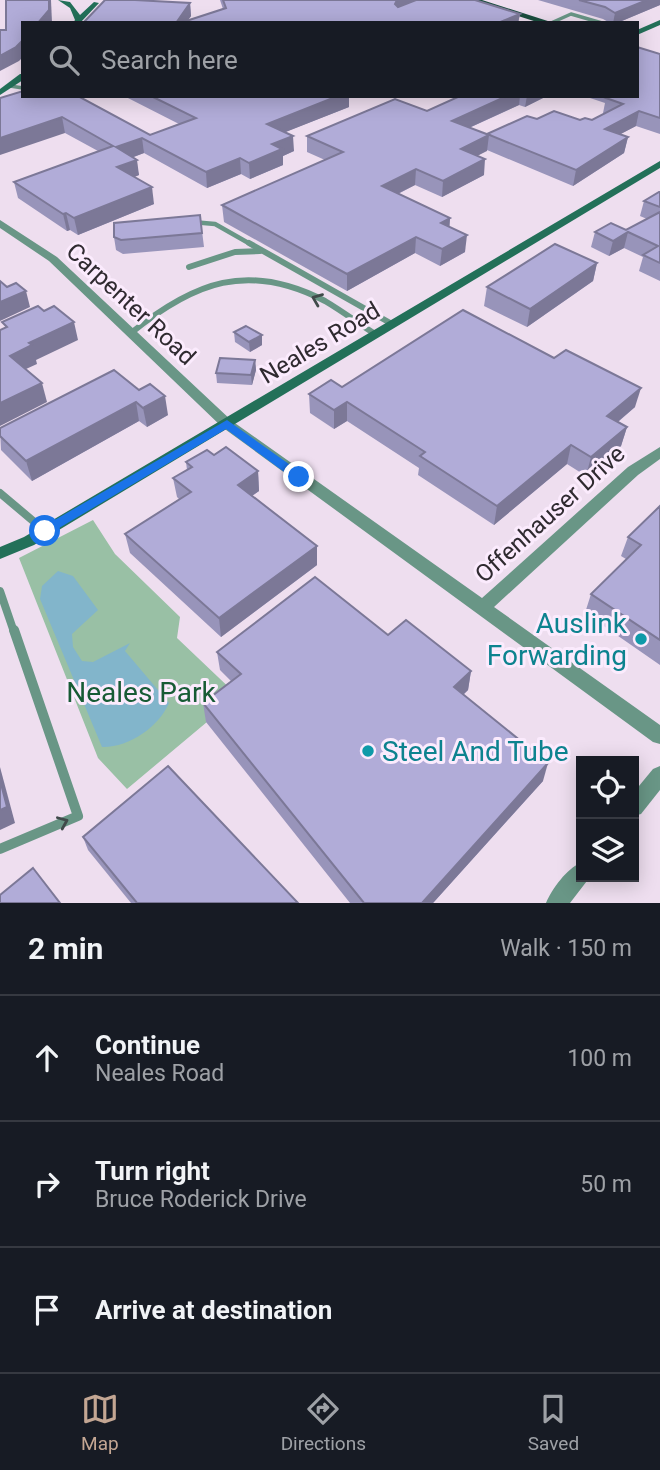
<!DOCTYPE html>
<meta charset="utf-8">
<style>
:root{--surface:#171b24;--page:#242831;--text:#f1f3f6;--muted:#9ea1a6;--line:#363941;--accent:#c3a693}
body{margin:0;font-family:Roboto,sans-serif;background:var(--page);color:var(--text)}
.controls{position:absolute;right:21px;bottom:21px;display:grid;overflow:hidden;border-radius:0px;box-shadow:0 4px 18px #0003}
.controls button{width:63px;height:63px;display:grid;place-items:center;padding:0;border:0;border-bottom:2px solid var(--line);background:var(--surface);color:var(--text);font:35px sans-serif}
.stop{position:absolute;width:21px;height:21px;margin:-16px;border:5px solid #1a73e8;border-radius:50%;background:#fff}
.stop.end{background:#1a73e8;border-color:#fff;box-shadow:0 2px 7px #0008}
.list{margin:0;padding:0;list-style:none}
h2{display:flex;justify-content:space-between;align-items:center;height:91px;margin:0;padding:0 28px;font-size:30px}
h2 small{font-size:23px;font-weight:400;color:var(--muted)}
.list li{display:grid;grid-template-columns:46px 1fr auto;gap:21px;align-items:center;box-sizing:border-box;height:126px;padding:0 28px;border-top:2px solid var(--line)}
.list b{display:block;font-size:26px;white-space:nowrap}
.list p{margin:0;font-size:23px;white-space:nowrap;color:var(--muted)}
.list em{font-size:23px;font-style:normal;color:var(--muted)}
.icon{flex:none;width:38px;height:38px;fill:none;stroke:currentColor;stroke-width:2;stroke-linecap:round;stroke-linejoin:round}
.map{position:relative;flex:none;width:660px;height:903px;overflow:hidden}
.search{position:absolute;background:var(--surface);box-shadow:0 4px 18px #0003;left:21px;right:21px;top:21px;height:77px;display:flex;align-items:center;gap:18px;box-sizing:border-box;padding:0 24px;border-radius:0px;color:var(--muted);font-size:26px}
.sheet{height:469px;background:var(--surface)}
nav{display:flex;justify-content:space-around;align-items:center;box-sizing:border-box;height:98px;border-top:2px solid var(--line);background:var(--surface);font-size:19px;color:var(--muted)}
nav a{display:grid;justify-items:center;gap:4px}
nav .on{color:var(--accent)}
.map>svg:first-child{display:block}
</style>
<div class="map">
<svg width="660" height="903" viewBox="0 0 660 903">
<rect width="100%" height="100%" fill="#eedeef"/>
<polygon fill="#99c0a5" points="93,520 115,554 180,617 177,638 238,696 127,789 98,758 19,558"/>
<path fill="#82b5cb" d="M58 571 73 576 98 610 72 634 73 647 82 661 93 662 130 643 125 651 169 703C159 727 128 748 102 747L40 599 42 586Z"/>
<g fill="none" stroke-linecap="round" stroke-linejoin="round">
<g stroke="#699686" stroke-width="3.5">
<polyline points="551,23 571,14 602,23"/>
<polyline points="10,86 23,88"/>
</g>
<polyline stroke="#699686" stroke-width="4.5" points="192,222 215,224 252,245"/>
<g stroke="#699686" stroke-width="6">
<polyline points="249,243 392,324"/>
<polyline points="189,267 235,252 260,251"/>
<path d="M131 333C194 282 248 261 325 301 342 311 358 323 375 334"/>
</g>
<g stroke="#699686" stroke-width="8">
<polyline points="0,493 45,531"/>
<polyline points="0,591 14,632"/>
</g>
<polyline stroke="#699686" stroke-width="10" points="0,849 78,816 14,630"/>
<g fill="#699686" fill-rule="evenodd">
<polygon points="0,220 57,257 232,421 482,598 628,467 660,447 660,459 638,475 494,607 660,725 660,744 653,742 222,427 49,261 0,228"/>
<polygon points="660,766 660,790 641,814 634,816 634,792 653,769"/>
<path d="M581 863V877H590L570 903H546C552 889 567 868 581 863Z"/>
</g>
<g fill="#237059" fill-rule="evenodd">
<polygon points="58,0 70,2 80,15 94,2 99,3 80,23 73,23 75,20 70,8"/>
<polygon points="660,20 660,25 637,35 637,30"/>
<polygon points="20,74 23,74 23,80 0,95 0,89"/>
<polygon points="660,161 660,168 34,545 0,559 0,547 24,537"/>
</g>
<polygon fill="#1a4e3e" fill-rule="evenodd" points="469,0 482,0 554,23 540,23"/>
</g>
<g fill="#9894ba">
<polygon points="220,0 475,0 520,14 518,23 83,23 190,3 191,16 188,20 223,9"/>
<polygon points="538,0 660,0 660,5 617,23 610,23 603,19"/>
<polygon points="660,54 660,134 636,126 620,134 628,137 624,153 573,186 487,150 477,156 484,175 442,197 415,185 398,194 450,218 449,227 465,252 440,266 415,253 347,291 224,222 222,205 325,160 307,152 307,136 427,111 460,96 547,96 525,107 519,105 469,128 487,135 537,119 592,120 604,114 603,113 605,103 584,96 637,96"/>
<polygon points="124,96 349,96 349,107 285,132 294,151 283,156 283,165 250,179 241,174 207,188 144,153 133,157 139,175 134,177 154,204 78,235 70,230 67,231 18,198 14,182 98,151 65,133 0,98 150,135 179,124"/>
<polygon points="660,192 660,281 639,271 643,257 624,248 609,256 591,247 595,232 626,230 647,219 640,216 644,201"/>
<polygon points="200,215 204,247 123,254 116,250 114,237"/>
<polygon points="597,263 593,281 527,327 484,306 487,287"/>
<polygon points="234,332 262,335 262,345 250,352 235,342"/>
<polygon points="255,360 256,370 252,385 217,383 216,373"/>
<polygon points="114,370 168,415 147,427 139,421 32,481 1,450 0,428"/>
<polygon points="342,387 635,407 618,422 627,427 621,446 586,476 567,464 494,525 418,475 419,468 347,421 334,429 310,413 309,394"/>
<polygon points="214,455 258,471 259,491 252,496 317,546 317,565 221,637 130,553 125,534 179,499 177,497 173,478 187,470 186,462"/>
<polygon points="660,506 660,665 585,613 591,594 626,559 621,556 628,537"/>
<polygon points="388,635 471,671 468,690 463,695 543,781 433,903 350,903 206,722 203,703 231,681 220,670 217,652"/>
<polygon points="83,837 298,903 131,903 88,850"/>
</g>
<g fill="#7c7897">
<polygon points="49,0 51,0 52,23 38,23"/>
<polygon points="397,0 426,0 395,17 395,4"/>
<polygon points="647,0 660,0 660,5 617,23 613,23 615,13"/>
<polygon points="190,3 191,16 186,23 176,23"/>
<polygon points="520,14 518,23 498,23"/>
<polygon points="23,40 23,57 19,61 0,71 0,56"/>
<polygon points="338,96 349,96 349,107 268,139 267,124"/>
<polygon points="507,96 520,96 519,105 451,136 452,121"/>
<polygon points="527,96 547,96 525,107"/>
<polygon points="639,111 636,126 602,144 605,129"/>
<polygon points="62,117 65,133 0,155 0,138"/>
<polygon points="489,135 487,151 459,165 461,149"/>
<polygon points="293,136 294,151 283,156 283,165 250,179 249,163 272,144"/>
<polygon points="628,137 624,153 573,186 576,170"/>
<polygon points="142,138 144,153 118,163 116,147"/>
<polygon points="240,158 241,174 207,188 206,172"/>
<polygon points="485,159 484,175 442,197 443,181"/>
<polygon points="137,160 139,175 120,183 117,167"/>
<polygon points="416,169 415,185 381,202 382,186"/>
<polygon points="152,187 154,204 78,235 74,218"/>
<polygon points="66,213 70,230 67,231 63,214"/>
<polygon points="450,218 449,235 441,223"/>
<polygon points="628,232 624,248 609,256 613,241"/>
<polygon points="467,235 465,252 440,266 442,249"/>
<polygon points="416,237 415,253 347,291 347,274"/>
<polygon points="597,263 593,281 527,327 530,309"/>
<polygon points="26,291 30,307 0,321 0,302"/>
<polygon points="74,322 78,340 36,360 37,364 15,374 10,356 29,343"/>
<polygon points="262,335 262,345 250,352 249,342"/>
<polygon points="255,360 256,370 252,385 251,375"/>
<polygon points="42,383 47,402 0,426 0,403"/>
<polygon points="641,388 635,407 602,435 607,416"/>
<polygon points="165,396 168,415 147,427 143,408"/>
<polygon points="136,402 139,421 32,481 26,461"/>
<polygon points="347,402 347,421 334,429 334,410"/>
<polygon points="627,427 621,446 586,476 591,457"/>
<polygon points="571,445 567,464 494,525 497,506"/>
<polygon points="258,471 259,491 240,504 238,485"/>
<polygon points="317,546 317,565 221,637 219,618"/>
<polygon points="471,671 468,690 451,706 454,687"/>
<polygon points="548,763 543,781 433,903 422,903"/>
<polygon points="0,767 15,823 0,830"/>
</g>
<g fill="#b1acd8" stroke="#7c7897" stroke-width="2">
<polygon points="6,0 49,0 49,10 38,23 23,23 23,40 16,47 0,56 0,30 6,30"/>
<polygon points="105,0 135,0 190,3 176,23 83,23"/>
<polygon points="223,0 397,0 395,4 398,7 416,0 475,0 520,14 498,23 180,23 226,8"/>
<polygon points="579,0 647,0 615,13 605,7"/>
<polygon points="637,47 660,54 660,118 639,111 605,129 628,137 576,170 487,134 527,116 537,119 554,111 580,120 585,118 592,120 623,104 606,98 610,96 637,96"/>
<polygon points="23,91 23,96 78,96 150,135 196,118 151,96 338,96 267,124 293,136 272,144 282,149 249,163 240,158 206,172 142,138 116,147 137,160 117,167 152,187 74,218 66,213 63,214 14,182 113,146 62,117 0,138 0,98"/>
<polygon points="460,96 507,96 452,121 489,135 461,149 485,159 443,181 416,169 382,186 450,218 441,223 467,235 442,249 416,237 347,274 222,205 343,152 307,136 395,99 427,111"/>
<polygon points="659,192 660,192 660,207 644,201"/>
<polygon points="660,212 660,263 643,255 658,246 628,232 613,241 595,232 611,223 626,230"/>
<polygon points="200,215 202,233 121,240 114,237 114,223"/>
<polygon points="555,244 597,263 530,309 487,287"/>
<polygon points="0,281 7,287 16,283 26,291 0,302"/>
<polygon points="38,306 44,311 54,306 74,322 29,343 32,345 10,356 42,383 0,403 0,330 7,327 2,322"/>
<polygon points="463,310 554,358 566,350 641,388 607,416 627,427 591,457 571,445 497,506 420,456 425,452 347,402 334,410 309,394 331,380 342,387"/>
<polygon points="246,326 262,335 249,342 234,332"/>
<polygon points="220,358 255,360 251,375 216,373"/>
<polygon points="114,370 139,390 150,384 165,396 143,408 136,402 26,461 0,436 0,428"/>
<polygon points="226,447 258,471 238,485 317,546 219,618 125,534 191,492 173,478 192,467 186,462 207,450 214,455"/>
<polygon points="660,506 660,640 591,594 641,545 628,537"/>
<polygon points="315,577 388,635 406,620 471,671 454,687 548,763 422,903 364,903 203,703 241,674 217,652"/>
<polygon points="168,766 298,903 137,903 83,837"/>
<polygon points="0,780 7,807 0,810"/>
<polygon points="33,868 60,903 0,903 0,895"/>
</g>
<defs><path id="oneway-chevron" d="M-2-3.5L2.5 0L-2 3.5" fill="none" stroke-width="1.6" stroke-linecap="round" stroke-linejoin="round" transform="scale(1.75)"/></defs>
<g stroke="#404a4a">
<use href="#oneway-chevron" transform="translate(317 299) rotate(-158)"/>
<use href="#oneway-chevron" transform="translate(63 822) rotate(-23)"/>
</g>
<polygon fill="#1a73e8" points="227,420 303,474 303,480 295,480 226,429 49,534 41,534 41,528"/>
<g fill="#0f9aa8" stroke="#fbebfd" stroke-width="2.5">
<circle cx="641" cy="639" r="7"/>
<circle cx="368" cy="751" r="7"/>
</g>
<g text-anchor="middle" stroke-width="6" stroke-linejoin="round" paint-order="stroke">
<g font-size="24" fill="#2f2a30" stroke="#fbebfd">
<text transform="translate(131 304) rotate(43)" y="8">Carpenter Road</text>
<text transform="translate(320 343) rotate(-31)" y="8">Neales Road</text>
<text transform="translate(550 514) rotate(-42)" y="8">Offenhauser Drive</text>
</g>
<g font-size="28" fill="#0d838f" stroke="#fbebfd" text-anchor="end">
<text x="627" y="633">Auslink<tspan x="627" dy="32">Forwarding</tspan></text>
<text x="382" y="761" text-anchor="start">Steel And Tube</text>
</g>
<g font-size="28" fill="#175b35" stroke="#fbebfd">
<text x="141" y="702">Neales Park</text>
</g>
</g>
</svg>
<div class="controls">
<button><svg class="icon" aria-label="locate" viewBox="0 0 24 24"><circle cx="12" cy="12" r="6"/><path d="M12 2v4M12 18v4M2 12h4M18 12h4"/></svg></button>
<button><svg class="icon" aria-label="layers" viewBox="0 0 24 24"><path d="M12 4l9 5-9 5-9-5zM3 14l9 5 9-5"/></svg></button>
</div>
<div class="stop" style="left:45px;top:531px"></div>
<div class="stop end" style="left:299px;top:477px"></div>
<div class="search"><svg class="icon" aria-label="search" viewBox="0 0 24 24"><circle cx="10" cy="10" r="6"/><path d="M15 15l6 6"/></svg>Search here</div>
</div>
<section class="sheet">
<h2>2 min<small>Walk · 150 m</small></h2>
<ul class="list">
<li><svg class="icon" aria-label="ahead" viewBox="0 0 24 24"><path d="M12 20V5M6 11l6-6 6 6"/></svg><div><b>Continue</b><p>Neales Road</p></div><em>100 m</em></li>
<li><svg class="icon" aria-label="right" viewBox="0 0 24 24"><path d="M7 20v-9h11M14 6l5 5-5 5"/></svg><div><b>Turn right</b><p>Bruce Roderick Drive</p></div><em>50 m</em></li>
<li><svg class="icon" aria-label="arrive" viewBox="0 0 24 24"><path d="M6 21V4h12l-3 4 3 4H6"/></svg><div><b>Arrive at destination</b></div></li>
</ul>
</section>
<nav>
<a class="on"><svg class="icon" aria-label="map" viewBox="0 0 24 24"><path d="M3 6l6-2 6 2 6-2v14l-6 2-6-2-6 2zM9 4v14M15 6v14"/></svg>Map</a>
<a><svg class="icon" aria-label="directions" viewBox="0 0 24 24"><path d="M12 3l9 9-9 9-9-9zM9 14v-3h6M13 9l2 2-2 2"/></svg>Directions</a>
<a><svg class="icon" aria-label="saved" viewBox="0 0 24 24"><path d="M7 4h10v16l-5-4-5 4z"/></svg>Saved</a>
</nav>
